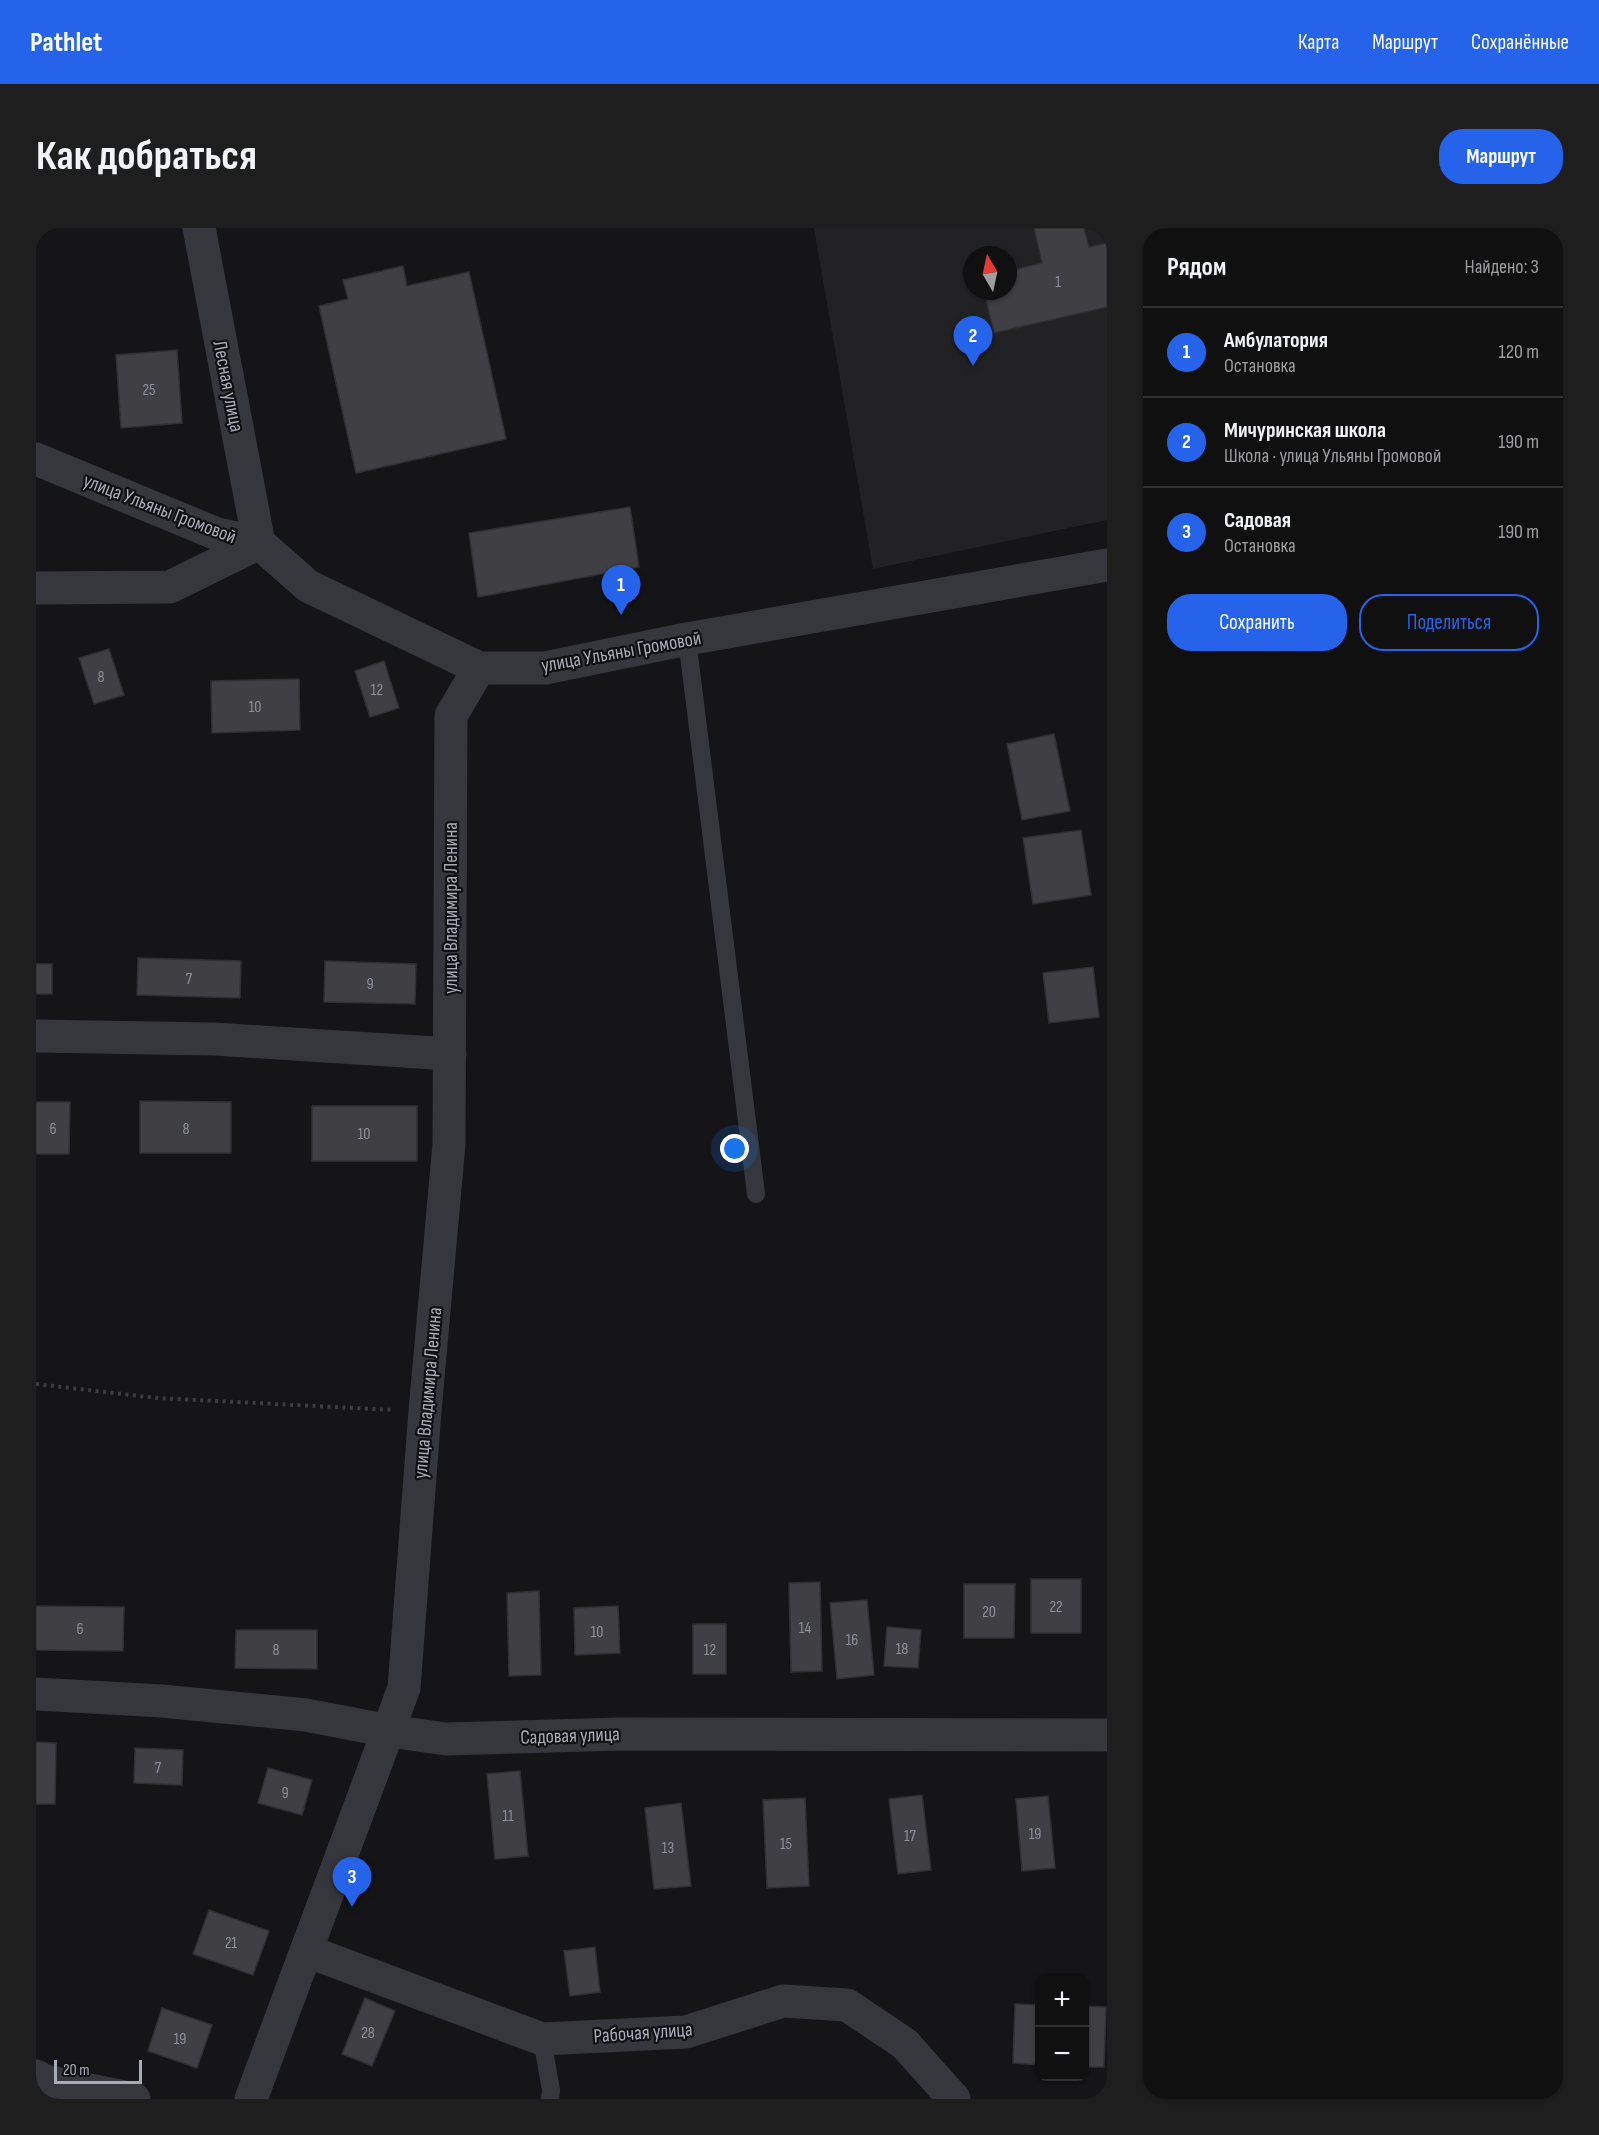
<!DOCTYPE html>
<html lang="ru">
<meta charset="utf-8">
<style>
:root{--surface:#101011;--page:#1e1e1f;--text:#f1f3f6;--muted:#9c9d9f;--line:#303031;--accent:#2563eb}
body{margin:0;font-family:"Sofia Sans Condensed",sans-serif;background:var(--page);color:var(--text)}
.controls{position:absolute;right:18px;bottom:18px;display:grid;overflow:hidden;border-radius:12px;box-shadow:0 2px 4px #0004}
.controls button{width:54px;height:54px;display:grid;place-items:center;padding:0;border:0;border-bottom:2px solid var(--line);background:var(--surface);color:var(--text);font:30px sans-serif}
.compass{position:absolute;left:927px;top:18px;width:54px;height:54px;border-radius:50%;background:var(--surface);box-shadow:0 2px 4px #0004;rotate:351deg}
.scale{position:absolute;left:18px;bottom:15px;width:88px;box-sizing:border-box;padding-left:6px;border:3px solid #a7abb8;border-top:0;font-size:16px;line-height:21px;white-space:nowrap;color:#a7abb8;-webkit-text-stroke:4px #101012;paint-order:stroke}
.you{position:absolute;left:699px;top:921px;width:21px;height:21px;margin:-15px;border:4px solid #fff;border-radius:50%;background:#1a73e8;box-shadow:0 0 0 9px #1a73e833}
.badge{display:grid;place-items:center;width:39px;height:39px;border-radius:50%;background:var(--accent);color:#fff;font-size:20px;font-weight:700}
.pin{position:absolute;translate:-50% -50px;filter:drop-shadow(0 2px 3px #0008)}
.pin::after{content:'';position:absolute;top:32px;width:21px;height:18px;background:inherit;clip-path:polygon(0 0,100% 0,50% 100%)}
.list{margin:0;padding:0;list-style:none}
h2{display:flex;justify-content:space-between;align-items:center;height:78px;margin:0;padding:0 24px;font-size:26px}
h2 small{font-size:20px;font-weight:400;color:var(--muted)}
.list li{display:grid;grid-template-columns:39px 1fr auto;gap:18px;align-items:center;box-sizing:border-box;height:90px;padding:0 24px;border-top:2px solid var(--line)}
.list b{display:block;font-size:22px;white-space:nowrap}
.list p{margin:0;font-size:20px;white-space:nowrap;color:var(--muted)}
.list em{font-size:20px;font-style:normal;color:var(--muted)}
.actions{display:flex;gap:12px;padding:18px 24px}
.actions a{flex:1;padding:14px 0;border:2px solid var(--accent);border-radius:24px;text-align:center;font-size:21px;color:var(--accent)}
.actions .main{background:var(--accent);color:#fff}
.map{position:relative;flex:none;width:1071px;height:1871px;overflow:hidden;border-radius:24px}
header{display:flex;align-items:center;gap:36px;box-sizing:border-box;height:84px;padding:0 30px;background:var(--accent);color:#fff}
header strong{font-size:28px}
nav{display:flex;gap:33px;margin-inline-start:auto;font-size:21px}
.intro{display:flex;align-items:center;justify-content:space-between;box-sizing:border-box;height:144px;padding:0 36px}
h1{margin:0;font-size:42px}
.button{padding:15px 27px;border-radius:24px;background:var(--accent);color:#fff;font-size:21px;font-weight:700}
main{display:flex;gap:36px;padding:0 36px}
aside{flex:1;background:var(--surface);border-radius:24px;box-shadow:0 2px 4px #0004}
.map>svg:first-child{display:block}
</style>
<header>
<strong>Pathlet</strong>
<nav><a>Карта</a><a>Маршрут</a><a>Сохранённые</a></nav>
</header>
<div class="intro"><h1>Как добраться</h1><a class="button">Маршрут</a></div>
<main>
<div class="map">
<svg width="1071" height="1871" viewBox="0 0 1071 1871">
<rect width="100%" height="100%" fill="#151517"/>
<path fill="#222124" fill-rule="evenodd" d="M778 0H1071V292L837 341ZM936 27H972V63H936Z"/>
<g fill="#404044" stroke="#302f33" stroke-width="1.5">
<polygon points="998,0 1048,0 1053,19 1071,15 1071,79 958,105 948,63 972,63 972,43 1006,35"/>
<polygon points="367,38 371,58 433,44 470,211 320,245 283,78 312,71 307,52"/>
<polygon points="141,122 146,195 85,200 80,127"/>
<polygon points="594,279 603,339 442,369 433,305"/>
<polygon points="73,421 88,467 58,476 43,430"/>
<polygon points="348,433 363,480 334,489 319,443"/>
<polygon points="263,451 264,502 176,505 175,453"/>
<polygon points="1018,506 1034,583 986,592 971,516"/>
<polygon points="1045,602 1055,667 997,676 987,610"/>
<polygon points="102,730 205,733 204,770 101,767"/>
<polygon points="289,733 380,736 379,776 288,774"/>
<rect x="0" y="736" width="16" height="30"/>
<polygon points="1057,739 1063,789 1013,795 1007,745"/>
<polygon points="104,873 195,874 195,925 104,925"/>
<polygon points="0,874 34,874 33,926 0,926"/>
<rect x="276" y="878" width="105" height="55"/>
<rect x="995" y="1351" width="50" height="54"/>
<polygon points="784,1354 786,1443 755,1444 753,1355"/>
<polygon points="928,1356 979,1356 978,1410 928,1410"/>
<polygon points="503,1363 505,1447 473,1448 471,1365"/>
<polygon points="831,1372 838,1447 801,1451 794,1375"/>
<polygon points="0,1378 88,1379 87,1423 0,1422"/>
<polygon points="582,1378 584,1425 539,1427 538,1380"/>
<rect x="657" y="1396" width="33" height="50"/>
<polygon points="851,1399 885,1402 882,1440 848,1438"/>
<polygon points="200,1402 281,1402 281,1441 199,1440"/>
<polygon points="0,1514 20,1515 19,1576 0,1576"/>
<polygon points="99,1520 147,1522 146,1557 98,1555"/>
<polygon points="232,1540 276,1552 266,1587 222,1575"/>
<polygon points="484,1543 492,1628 459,1631 451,1546"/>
<polygon points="886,1567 895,1642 862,1646 853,1571"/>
<polygon points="1012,1568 1019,1640 986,1643 980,1571"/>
<polygon points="769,1570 773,1658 731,1660 727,1572"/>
<polygon points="645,1575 655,1658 618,1661 609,1580"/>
<polygon points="173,1682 233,1703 217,1747 157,1726"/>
<polygon points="559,1719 564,1764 534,1768 528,1723"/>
<polygon points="329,1770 359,1783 336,1838 306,1826"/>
<polygon points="979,1776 1004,1777 1004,1837 977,1835"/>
<polygon points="1048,1778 1070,1779 1068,1839 1048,1839"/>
<polygon points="126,1780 176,1797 161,1840 112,1823"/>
</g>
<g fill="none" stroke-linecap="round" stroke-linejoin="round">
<polyline stroke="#3c3e44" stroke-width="4" stroke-dasharray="3 4.5" stroke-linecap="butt" points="0,1156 121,1170 358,1182"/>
<g stroke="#36373c" stroke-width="18">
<polyline points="651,411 720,966"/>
<polyline points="506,1811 515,1862 514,1871"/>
</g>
<g stroke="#36373c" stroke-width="33">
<polyline points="0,231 181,306 223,315 272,358 443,440 509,440 651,411 1071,337"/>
<polyline points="0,360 134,359 223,315 163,0"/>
<polyline points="0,808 178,811 414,826"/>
<polyline points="0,1466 126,1473 270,1487 353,1503 410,1511 583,1506 1071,1507"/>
<polyline points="271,1723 506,1811 650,1804 747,1773 811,1777 869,1816 918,1871"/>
<polyline points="0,1848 9,1853 98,1871"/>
<polyline points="215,1871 368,1460 389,1183 413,916 415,488 443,440"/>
</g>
</g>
<g text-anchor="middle" stroke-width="4.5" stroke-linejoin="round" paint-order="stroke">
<g font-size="16" fill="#8d909b">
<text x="1022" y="59">1</text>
<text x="113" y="167">25</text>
<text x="65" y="454">8</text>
<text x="341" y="467">12</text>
<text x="219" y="484">10</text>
<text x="153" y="756">7</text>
<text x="334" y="761">9</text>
<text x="17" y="906">6</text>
<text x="150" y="906">8</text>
<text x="328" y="911">10</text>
<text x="1020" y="1384">22</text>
<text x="953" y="1389">20</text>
<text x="769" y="1405">14</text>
<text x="44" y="1406">6</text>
<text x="561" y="1409">10</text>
<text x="816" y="1417">16</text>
<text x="866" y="1426">18</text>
<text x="240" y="1427">8</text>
<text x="674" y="1427">12</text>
<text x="122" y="1545">7</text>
<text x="249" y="1570">9</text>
<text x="472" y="1593">11</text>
<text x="999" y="1611">19</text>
<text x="874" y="1613">17</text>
<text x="750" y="1621">15</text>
<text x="632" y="1625">13</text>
<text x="195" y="1720">21</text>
<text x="332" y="1810">28</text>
<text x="144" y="1816">19</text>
</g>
<g font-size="20" fill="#a7abb8" stroke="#101012">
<text transform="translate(193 158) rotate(79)" y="7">Лесная улица</text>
<text transform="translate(124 280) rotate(21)" y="7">улица Ульяны Громовой</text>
<text transform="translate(585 423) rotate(-10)" y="7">улица Ульяны Громовой</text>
<text transform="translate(414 680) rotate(-90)" y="7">улица Владимира Ленина</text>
<text transform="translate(391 1165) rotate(-85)" y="7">улица Владимира Ленина</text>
<text transform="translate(534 1507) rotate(-2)" y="7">Садовая улица</text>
<text transform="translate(607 1804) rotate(-4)" y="7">Рабочая улица</text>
</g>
</g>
</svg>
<div class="controls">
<button>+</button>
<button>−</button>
</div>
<svg class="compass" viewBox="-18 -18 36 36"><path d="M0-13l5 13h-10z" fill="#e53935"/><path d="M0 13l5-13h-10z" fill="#9c9d9f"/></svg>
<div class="scale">20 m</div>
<div class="you"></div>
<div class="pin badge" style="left:585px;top:387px">1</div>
<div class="pin badge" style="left:937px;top:138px">2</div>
<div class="pin badge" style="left:316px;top:1679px">3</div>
</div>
<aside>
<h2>Рядом<small>Найдено: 3</small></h2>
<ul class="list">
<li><span class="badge">1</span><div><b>Амбулатория</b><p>Остановка</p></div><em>120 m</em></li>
<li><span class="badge">2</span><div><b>Мичуринская школа</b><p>Школа · улица Ульяны Громовой</p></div><em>190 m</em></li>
<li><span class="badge">3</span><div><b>Садовая</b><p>Остановка</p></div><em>190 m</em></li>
</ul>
<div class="actions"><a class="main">Сохранить</a><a>Поделиться</a></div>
</aside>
</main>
